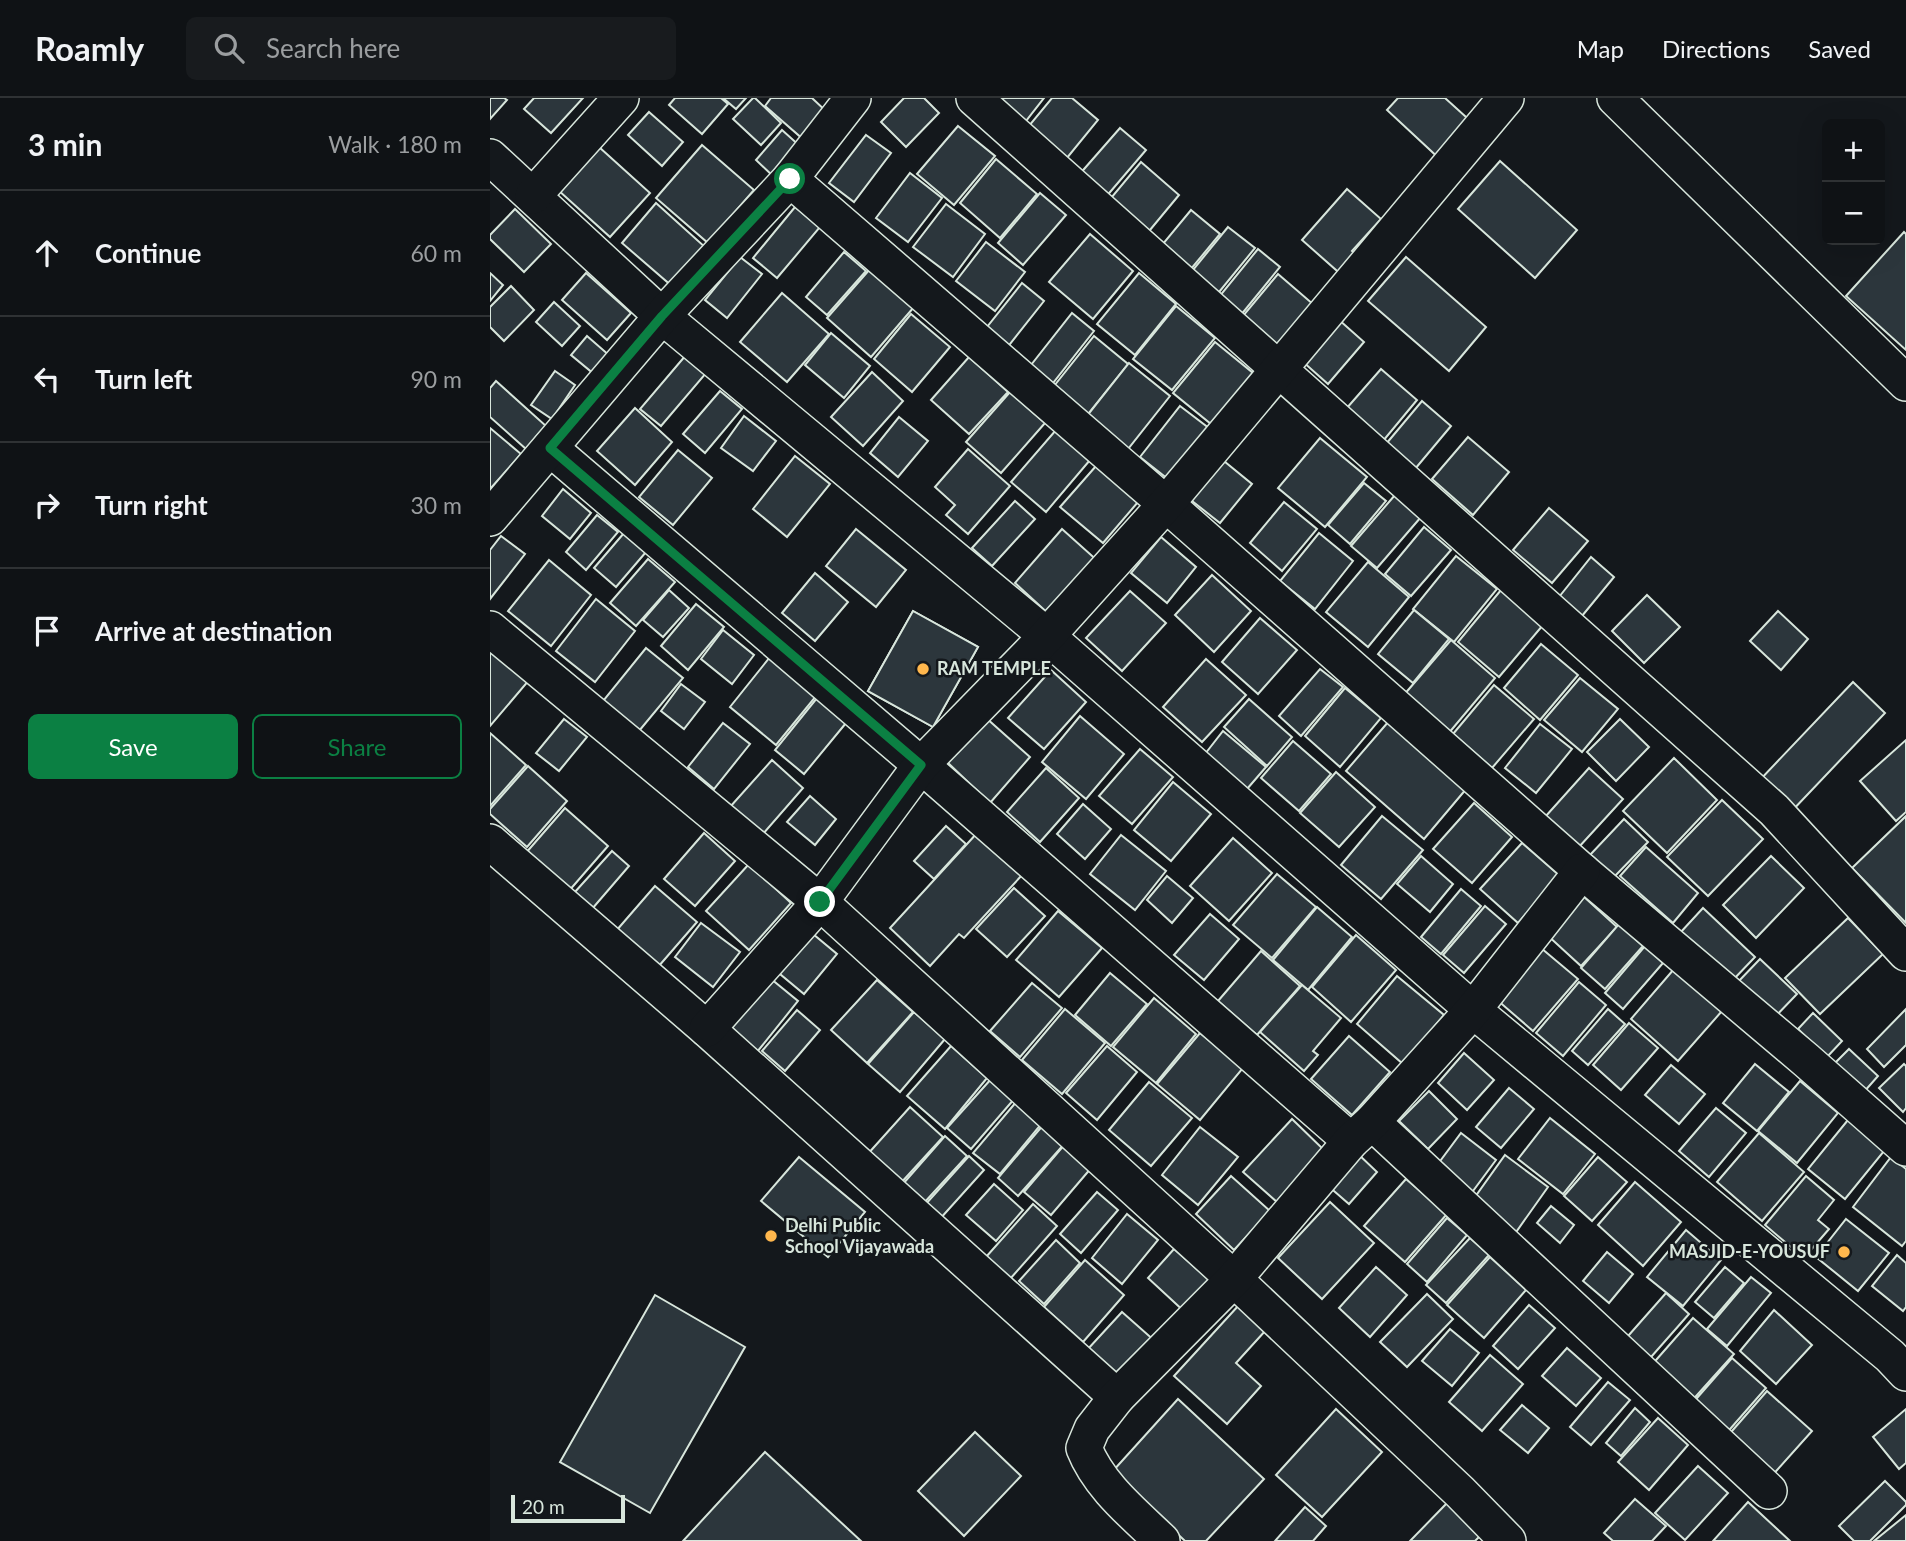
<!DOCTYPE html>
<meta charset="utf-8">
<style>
:root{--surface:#0f1215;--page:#181b1e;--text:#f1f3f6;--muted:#9b9ea0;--line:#2f3234;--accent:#0b8043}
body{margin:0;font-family:Lato,sans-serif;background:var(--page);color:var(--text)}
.controls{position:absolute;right:21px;top:21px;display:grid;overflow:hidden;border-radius:10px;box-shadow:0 7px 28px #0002}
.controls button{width:63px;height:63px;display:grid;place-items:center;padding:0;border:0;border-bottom:2px solid var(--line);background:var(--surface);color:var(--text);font:35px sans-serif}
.scale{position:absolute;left:21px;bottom:18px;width:114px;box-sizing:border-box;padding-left:7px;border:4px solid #d8e6dc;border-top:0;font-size:19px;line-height:24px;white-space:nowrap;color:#d8e6dc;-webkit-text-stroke:5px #14181c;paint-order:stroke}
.stop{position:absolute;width:21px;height:21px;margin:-16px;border:5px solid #0b8043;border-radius:50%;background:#fff}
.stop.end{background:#0b8043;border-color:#fff;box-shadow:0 2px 7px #0008}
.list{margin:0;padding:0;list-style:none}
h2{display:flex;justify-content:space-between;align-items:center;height:91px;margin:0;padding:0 28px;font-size:30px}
h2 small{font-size:23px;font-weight:400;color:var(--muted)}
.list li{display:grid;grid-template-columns:46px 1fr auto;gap:21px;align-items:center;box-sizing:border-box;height:126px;padding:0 28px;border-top:2px solid var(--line)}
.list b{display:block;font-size:26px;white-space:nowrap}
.list em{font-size:23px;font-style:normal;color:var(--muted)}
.actions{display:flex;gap:14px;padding:21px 28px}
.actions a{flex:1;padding:16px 0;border:2px solid var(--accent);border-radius:10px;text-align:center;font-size:24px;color:var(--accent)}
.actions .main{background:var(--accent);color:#fff}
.icon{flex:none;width:38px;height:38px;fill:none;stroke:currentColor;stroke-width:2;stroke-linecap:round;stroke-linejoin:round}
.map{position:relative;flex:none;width:1416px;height:1443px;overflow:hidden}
header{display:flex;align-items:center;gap:42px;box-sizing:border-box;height:98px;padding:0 35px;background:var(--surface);border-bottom:2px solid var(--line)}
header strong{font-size:33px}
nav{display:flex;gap:38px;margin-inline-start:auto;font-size:24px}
.search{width:490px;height:63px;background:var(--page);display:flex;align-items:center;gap:18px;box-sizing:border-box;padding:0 24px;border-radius:10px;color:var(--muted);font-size:26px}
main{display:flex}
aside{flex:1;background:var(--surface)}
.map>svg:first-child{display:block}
</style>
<header>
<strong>Roamly</strong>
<div class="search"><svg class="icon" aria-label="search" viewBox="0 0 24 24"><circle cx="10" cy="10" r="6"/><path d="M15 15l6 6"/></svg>Search here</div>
<nav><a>Map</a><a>Directions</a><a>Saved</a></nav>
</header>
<main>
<aside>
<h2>3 min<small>Walk · 180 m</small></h2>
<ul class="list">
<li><svg class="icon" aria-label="ahead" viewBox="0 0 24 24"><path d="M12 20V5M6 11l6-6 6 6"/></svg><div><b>Continue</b></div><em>60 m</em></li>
<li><svg class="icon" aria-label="left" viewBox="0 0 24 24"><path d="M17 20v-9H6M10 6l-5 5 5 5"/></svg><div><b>Turn left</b></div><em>90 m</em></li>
<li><svg class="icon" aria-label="right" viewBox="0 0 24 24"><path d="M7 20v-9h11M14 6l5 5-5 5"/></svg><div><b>Turn right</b></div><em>30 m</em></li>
<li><svg class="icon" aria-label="arrive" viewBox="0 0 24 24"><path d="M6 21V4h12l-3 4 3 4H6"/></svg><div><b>Arrive at destination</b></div></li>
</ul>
<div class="actions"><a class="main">Save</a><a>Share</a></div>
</aside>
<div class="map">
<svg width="1416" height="1443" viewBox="0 0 1416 1443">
<rect width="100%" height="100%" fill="#14181c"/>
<g fill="#2c363c" stroke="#d8e6dc" stroke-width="2">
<polygon points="0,0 14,0 17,2 0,21"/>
<polygon points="44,0 93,0 61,35 34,11"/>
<polygon points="185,0 231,0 238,6 212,36 179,7"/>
<polygon points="233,0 256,0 246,11"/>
<polygon points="263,0 265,0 291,25 271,47 243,21"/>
<polygon points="281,0 322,0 338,15 314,42 275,8"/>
<polygon points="414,0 434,0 449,15 416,49 391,24"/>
<polygon points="495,0 554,0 532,28"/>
<polygon points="562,0 582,0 608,22 572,66 533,35"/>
<polygon points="908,0 955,0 986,28 953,64 897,12"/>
<polygon points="159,14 193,44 172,68 138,37"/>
<polygon points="468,28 505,58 464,107 427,76"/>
<polygon points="630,30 656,52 615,100 588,78"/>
<polygon points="292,32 311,49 285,80 266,62"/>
<polygon points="376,37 401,55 364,104 339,85"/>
<polygon points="212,47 264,92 218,145 166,100"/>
<polygon points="109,49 160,95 120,139 68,92"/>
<polygon points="506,61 547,96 510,140 470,105"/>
<polygon points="1010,63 1087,132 1045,180 968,111"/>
<polygon points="651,64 689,97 655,138 616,106"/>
<polygon points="420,75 452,100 418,144 386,120"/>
<polygon points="857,91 891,121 862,153 871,161 854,179 812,142"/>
<polygon points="550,95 576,117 533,167 508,145"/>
<polygon points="166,105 216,150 183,189 132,145"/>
<polygon points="456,106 495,136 463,179 423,149"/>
<polygon points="305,109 330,129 287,180 263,160"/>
<polygon points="25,111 61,146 34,174 0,141 0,137"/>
<polygon points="701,112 730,136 696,177 667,153"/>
<polygon points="738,129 765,150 725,199 698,178"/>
<polygon points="1414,134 1416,136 1416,252 1356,198"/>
<polygon points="600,136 643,173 603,221 559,184"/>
<polygon points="496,144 535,174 505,213 466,183"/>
<polygon points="768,151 790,169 746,223 724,205"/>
<polygon points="354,154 376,173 337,217 316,199"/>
<polygon points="250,159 272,176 237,220 215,202"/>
<polygon points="916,159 996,229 959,273 878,203"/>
<polygon points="380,171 424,209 381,259 337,220"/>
<polygon points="0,175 13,187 0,203"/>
<polygon points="96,175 141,215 117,242 72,202"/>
<polygon points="649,175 686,206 645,257 607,226"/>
<polygon points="788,176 831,213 790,261 747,225"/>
<polygon points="532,185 554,203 512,256 489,239"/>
<polygon points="21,188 44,212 14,243 0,229 0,209"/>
<polygon points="292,195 339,236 297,284 250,244"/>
<polygon points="64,204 90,228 72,248 46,224"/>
<polygon points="686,208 725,240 682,292 643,261"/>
<polygon points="582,215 604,233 563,285 541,267"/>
<polygon points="421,216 460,249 422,294 384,261"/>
<polygon points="848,221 874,244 838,286 812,263"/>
<polygon points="341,235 380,268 354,300 315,267"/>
<polygon points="97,238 120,258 104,276 81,257"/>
<polygon points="604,238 638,266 598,316 564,288"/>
<polygon points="725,244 763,275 721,326 683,295"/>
<polygon points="196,257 217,274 171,328 150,311"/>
<polygon points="479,259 518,294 479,336 441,302"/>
<polygon points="639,265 680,298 638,351 597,318"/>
<polygon points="891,271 927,302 893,343 856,311"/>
<polygon points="65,273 85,287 62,321 41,307"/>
<polygon points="382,274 413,303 373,348 341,319"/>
<polygon points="6,283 56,328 36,351 0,319 0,290"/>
<polygon points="230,293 252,311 215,355 193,336"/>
<polygon points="520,294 555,325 511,375 476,344"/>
<polygon points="932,303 961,328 925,371 896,346"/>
<polygon points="690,308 724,334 683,385 650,359"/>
<polygon points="145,310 182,344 145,387 107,353"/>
<polygon points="254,318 286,343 263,373 231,350"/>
<polygon points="409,319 438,343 408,379 380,355"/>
<polygon points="0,330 31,356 0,391"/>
<polygon points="566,332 600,362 556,414 521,384"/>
<polygon points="978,339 1019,374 983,417 942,381"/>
<polygon points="830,340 877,379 835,429 788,390"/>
<polygon points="478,351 520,388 478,436 456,417 465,407 445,389"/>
<polygon points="188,352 222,380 183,427 149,399"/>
<polygon points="305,358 340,386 297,439 263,411"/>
<polygon points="729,359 762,386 730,425 697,399"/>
<polygon points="606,368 648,404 613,445 570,409"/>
<polygon points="874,385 896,403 860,446 838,427"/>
<polygon points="73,391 101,415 80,441 52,418"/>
<polygon points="905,397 931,419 887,470 861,448"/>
<polygon points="525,403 545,421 502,468 482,450"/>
<polygon points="794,404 827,431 792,473 760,445"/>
<polygon points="1059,410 1098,443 1062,485 1023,452"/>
<polygon points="107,417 128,434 96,472 76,454"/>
<polygon points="934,429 961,452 921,498 895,476"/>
<polygon points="366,431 416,472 386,509 336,468"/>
<polygon points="572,431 610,465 562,519 525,485"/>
<polygon points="134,435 156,454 126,489 104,470"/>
<polygon points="829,435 863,463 825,511 790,483"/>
<polygon points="11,438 35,456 0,501 0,452"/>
<polygon points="671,439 706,469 677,505 641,475"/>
<polygon points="966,458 1007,491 964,544 923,511"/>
<polygon points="1101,459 1124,479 1092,518 1069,499"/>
<polygon points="158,461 185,484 146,528 120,505"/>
<polygon points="59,462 101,497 61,548 18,513"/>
<polygon points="878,464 919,499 878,549 836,514"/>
<polygon points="325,475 358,504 325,543 292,515"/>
<polygon points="722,477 761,513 724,554 685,517"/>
<polygon points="179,492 199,510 173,539 153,522"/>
<polygon points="1011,492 1053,527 1009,579 968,544"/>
<polygon points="640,493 676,525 632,573 596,540"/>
<polygon points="1157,497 1190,529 1154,565 1122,533"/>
<polygon points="106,501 145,533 105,584 66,553"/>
<polygon points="206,506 234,529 198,572 171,548"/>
<polygon points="924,512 959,541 923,585 888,556"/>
<polygon points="423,513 488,549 443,629 378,593"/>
<polygon points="423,513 488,549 443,629 378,593"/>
<polygon points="1288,513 1318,541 1291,572 1260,543"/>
<polygon points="770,520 807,552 768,596 732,564"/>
<polygon points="233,532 264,557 242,586 211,561"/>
<polygon points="961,542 1005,580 958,636 913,598"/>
<polygon points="1051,546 1088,577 1050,622 1014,590"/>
<polygon points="156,550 193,580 149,633 113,603"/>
<polygon points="0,552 40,581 0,628"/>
<polygon points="280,559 327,597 286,647 240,609"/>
<polygon points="716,561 756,597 712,644 673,609"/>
<polygon points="830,571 853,589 811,638 789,618"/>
<polygon points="561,572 596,604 554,651 518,620"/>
<polygon points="1090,580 1128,611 1092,654 1054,622"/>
<polygon points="1363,584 1395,615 1299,716 1267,685"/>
<polygon points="191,586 215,604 194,631 171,613"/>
<polygon points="1004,587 1044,621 1002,670 963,636"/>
<polygon points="855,590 891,620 850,669 815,638"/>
<polygon points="327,600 356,625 314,676 285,652"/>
<polygon points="759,601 802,639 777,668 734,629"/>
<polygon points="590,618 634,656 596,701 552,664"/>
<polygon points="495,619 540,659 500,705 455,662"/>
<polygon points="74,621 97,639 69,673 46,655"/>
<polygon points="1130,621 1159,649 1126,683 1097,654"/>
<polygon points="899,623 977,690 934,741 856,673"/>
<polygon points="233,625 260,646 224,691 198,669"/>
<polygon points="1050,626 1082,651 1046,695 1015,670"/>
<polygon points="733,633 776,669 757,691 715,656"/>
<polygon points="0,635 36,667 0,708"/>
<polygon points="1416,642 1416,714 1406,723 1370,683"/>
<polygon points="803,643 841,676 809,713 771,680"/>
<polygon points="650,651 683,679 642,726 609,698"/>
<polygon points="1184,660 1227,702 1177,755 1133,713"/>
<polygon points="282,662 313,690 272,737 240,709"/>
<polygon points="38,668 77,703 37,749 0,716 0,711"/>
<polygon points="556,670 589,700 550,744 517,714"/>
<polygon points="1099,670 1133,701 1088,750 1055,719"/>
<polygon points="846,674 885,709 849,749 810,715"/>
<polygon points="683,684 721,716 681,763 644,732"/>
<polygon points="320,698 346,721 325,747 297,724"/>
<polygon points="1232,702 1273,741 1218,798 1177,759"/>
<polygon points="984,705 1022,739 982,785 943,751"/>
<polygon points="593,706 621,731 595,761 567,736"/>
<polygon points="75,710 118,748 78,794 35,756"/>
<polygon points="892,718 933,752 891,801 851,767"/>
<polygon points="1416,718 1416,825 1362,770"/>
<polygon points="1134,721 1158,744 1123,780 1099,758"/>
<polygon points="456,728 476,746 444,781 424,763"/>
<polygon points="488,734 533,776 474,840 469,836 440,868 400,830"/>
<polygon points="214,735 245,763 205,808 174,781"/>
<polygon points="631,737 676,773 645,812 600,776"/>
<polygon points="743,740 782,775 739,823 700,788"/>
<polygon points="1032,745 1070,778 1028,825 990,791"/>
<polygon points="1156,749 1208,795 1183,825 1130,778"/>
<polygon points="122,753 139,768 102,811 84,795"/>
<polygon points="931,758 963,786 940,814 907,786"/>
<polygon points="1281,758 1314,790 1266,840 1233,807"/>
<polygon points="259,766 301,805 259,852 216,813"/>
<polygon points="787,776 826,809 782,860 743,827"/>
<polygon points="677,778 703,800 682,825 657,802"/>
<polygon points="165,788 207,824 168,869 126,833"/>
<polygon points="524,790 555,818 517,859 486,831"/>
<polygon points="971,791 991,808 951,856 931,839"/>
<polygon points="1092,797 1127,829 1091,868 1056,836"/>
<polygon points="995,808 1016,826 974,875 953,857"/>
<polygon points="827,809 862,839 818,892 783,862"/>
<polygon points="1213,810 1265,859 1242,883 1190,835"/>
<polygon points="568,813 612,850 569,899 526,862"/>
<polygon points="720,816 749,841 714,882 684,857"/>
<polygon points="1358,820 1393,856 1330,916 1295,880"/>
<polygon points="211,825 250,854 223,889 185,859"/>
<polygon points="1129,826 1153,848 1115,891 1091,870"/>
<polygon points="317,831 347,856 314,896 284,871"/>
<polygon points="866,837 906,872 861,924 822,889"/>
<polygon points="1155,848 1173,865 1133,911 1115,895"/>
<polygon points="1051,850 1088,881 1043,933 1006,901"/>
<polygon points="771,853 810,888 767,937 728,903"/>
<polygon points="1270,861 1307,896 1283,921 1246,886"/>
<polygon points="1184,871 1232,913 1188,963 1141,921"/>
<polygon points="620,875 657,906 621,948 585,917"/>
<polygon points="275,876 308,903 267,954 233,925"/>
<polygon points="907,878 954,917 913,966 867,926"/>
<polygon points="387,882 423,914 377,965 341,932"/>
<polygon points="1089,884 1116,907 1073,958 1046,935"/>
<polygon points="542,885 572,910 530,959 500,933"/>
<polygon points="812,887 851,920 823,953 828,957 814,973 770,934"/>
<polygon points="664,900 706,936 666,985 623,949"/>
<polygon points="575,911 615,945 572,996 532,962"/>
<polygon points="1118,911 1135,926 1098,967 1082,953"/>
<polygon points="1416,911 1416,947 1394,969 1377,951"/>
<polygon points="307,912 330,932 295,973 272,953"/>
<polygon points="424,914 455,941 410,994 378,966"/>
<polygon points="1323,915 1352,943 1337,959 1308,931"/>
<polygon points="1139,925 1168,950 1131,992 1103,967"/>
<polygon points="710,935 753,970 710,1022 667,986"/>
<polygon points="859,938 900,974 862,1017 821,981"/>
<polygon points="461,948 497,980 455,1031 417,998"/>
<polygon points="617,948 647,974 607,1022 576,995"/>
<polygon points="1359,951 1388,978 1373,995 1343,967"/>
<polygon points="974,955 1004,982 977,1012 948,985"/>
<polygon points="1265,966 1299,994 1267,1033 1233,1005"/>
<polygon points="1414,966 1416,968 1416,1010 1413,1014 1389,990"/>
<polygon points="1181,967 1215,996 1189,1026 1155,997"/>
<polygon points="502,980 525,1000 481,1051 457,1030"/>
<polygon points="1310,983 1348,1015 1307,1065 1268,1033"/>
<polygon points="659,984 702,1020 661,1068 619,1032"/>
<polygon points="1019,990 1044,1011 1011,1050 986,1029"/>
<polygon points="939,993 967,1021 938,1051 909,1023"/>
<polygon points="527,1003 553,1024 510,1076 483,1055"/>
<polygon points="420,1009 453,1039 409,1087 376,1058"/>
<polygon points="1226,1010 1256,1035 1219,1079 1189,1053"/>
<polygon points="1362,1017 1399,1047 1355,1101 1318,1071"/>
<polygon points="1060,1020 1105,1056 1073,1096 1028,1061"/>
<polygon points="802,1021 834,1052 787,1104 753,1074"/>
<polygon points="554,1026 576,1044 528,1098 508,1080"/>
<polygon points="710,1029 748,1059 708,1107 672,1077"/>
<polygon points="971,1035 1006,1062 977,1101 942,1074"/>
<polygon points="1269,1035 1314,1074 1272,1123 1227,1084"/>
<polygon points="455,1038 477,1058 433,1106 412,1087"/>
<polygon points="575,1046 602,1069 561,1117 534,1094"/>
<polygon points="866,1054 887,1074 859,1106 837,1087"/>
<polygon points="1015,1057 1058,1089 1024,1137 980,1106"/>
<polygon points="479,1058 494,1072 449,1122 434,1108"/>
<polygon points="309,1059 375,1114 338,1159 271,1103"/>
<polygon points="1108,1059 1137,1084 1102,1123 1074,1098"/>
<polygon points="1401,1059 1416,1071 1416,1143 1412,1148 1363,1109"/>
<polygon points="741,1078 780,1113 744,1152 706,1116"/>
<polygon points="1316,1078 1344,1102 1328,1122 1339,1131 1314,1160 1275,1127"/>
<polygon points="916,1081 957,1116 915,1164 874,1128"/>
<polygon points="1145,1084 1191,1124 1153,1168 1108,1127"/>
<polygon points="504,1086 533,1112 506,1143 476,1117"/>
<polygon points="607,1094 628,1112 591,1155 570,1136"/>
<polygon points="840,1104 884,1145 832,1201 788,1160"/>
<polygon points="543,1106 567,1128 520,1181 496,1159"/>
<polygon points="1061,1108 1084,1127 1070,1145 1047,1125"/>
<polygon points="637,1116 668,1142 632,1186 602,1160"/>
<polygon points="957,1120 977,1137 937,1184 917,1166"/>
<polygon points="1356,1121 1399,1155 1368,1193 1326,1159"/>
<polygon points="1196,1132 1231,1162 1193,1208 1157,1179"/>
<polygon points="980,1140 999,1157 956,1205 936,1187"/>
<polygon points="566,1142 590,1165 554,1206 529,1183"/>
<polygon points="684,1151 724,1186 697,1216 658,1180"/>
<polygon points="1117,1154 1143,1176 1119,1205 1093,1183"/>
<polygon points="1407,1157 1416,1165 1416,1209 1413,1213 1382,1188"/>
<polygon points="1000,1159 1036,1192 994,1240 957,1207"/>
<polygon points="595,1162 634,1197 593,1244 554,1209"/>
<polygon points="886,1169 917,1197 880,1239 849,1210"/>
<polygon points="1235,1169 1254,1185 1224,1220 1205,1204"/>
<polygon points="1261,1179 1281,1195 1237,1248 1217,1231"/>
<polygon points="1176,1195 1199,1216 1154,1267 1131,1246"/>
<polygon points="937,1196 963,1221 917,1269 890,1244"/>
<polygon points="165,1197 255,1249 160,1415 70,1364"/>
<polygon points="749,1207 776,1232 746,1265 771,1288 737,1326 684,1278"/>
<polygon points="1039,1207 1065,1230 1028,1271 1003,1248"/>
<polygon points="1284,1212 1322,1247 1286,1286 1250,1253"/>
<polygon points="632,1214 666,1244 631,1283 597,1252"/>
<polygon points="1203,1220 1244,1256 1199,1306 1159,1270"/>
<polygon points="960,1231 989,1255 962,1288 932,1263"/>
<polygon points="1077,1250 1111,1280 1086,1308 1052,1278"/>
<polygon points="1000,1257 1033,1286 992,1333 959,1304"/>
<polygon points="1242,1260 1276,1290 1234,1338 1200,1308"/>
<polygon points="1118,1284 1140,1302 1101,1347 1080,1329"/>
<polygon points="1277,1293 1322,1333 1280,1380 1235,1341"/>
<polygon points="688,1301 774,1381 716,1443 695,1443 622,1374"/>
<polygon points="1032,1307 1059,1330 1038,1355 1010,1332"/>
<polygon points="1145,1310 1160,1324 1131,1358 1116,1345"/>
<polygon points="846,1311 892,1354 832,1419 786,1377"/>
<polygon points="1416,1311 1416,1365 1409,1371 1383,1339"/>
<polygon points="1168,1320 1198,1347 1159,1392 1128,1364"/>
<polygon points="485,1334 531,1378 474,1438 428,1393"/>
<polygon points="275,1354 371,1443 193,1443"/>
<polygon points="1208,1368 1238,1395 1195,1442 1165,1415"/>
<polygon points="1395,1383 1416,1404 1416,1407 1380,1443 1364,1443 1349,1428"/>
<polygon points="1145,1401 1176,1428 1162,1443 1123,1443 1114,1435"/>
<polygon points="958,1404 991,1437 985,1443 920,1443"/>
<polygon points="1258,1404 1300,1443 1223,1443"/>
<polygon points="815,1409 836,1428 823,1443 785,1443"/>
<polygon points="1416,1417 1416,1443 1384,1443"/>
</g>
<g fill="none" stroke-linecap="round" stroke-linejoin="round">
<defs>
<g id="street">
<polyline points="484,0 1284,712 1416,855"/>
<polyline points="1125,0 1416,285"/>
<polyline points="0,59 172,218 557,538 983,912 1400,1258 1416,1275"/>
<polyline points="300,81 676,406 1092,773 1316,962 1416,1050"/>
<polyline points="43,98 131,0"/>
<polyline points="60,350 431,667 861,1043"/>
<polyline points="0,420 172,218 300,81 363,0"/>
<polyline points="0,531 330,804 744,1181 970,1394 1018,1443"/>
<polyline points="0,744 217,931 627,1299"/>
<polyline points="217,931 330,804 431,667 557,538 676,406 1016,0"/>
<polyline points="882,1024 1279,1393"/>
<path d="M672 1443C643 1415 609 1388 594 1350L602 1331 627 1299 744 1181 861 1043 882 1024 983 912 1092 773"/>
</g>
</defs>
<use href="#street" stroke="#d8e6dc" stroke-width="38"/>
<use href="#street" stroke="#14181c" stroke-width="35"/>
</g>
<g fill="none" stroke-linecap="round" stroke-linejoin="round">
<polyline stroke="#0b8043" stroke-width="9" points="300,81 172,218 60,350 431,667 330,804"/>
</g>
<g fill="#ffb74d" stroke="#14181c" stroke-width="2.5">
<circle cx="433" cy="571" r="7"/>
<circle cx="281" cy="1138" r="7"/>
<circle cx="1354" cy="1154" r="7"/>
</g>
<g text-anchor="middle" stroke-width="5" stroke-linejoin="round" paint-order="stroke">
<g font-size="18" font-weight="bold" fill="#d8e6dc" stroke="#14181c" text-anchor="start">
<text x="447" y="577">RAM TEMPLE</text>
<text x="295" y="1134">Delhi Public<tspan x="295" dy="21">School Vijayawada</tspan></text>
<text x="1340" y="1160" text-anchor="end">MASJID-E-YOUSUF</text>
</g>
</g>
</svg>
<div class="controls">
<button>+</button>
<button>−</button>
</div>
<div class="scale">20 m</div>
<div class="stop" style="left:300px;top:81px"></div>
<div class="stop end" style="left:330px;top:804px"></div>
</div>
</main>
